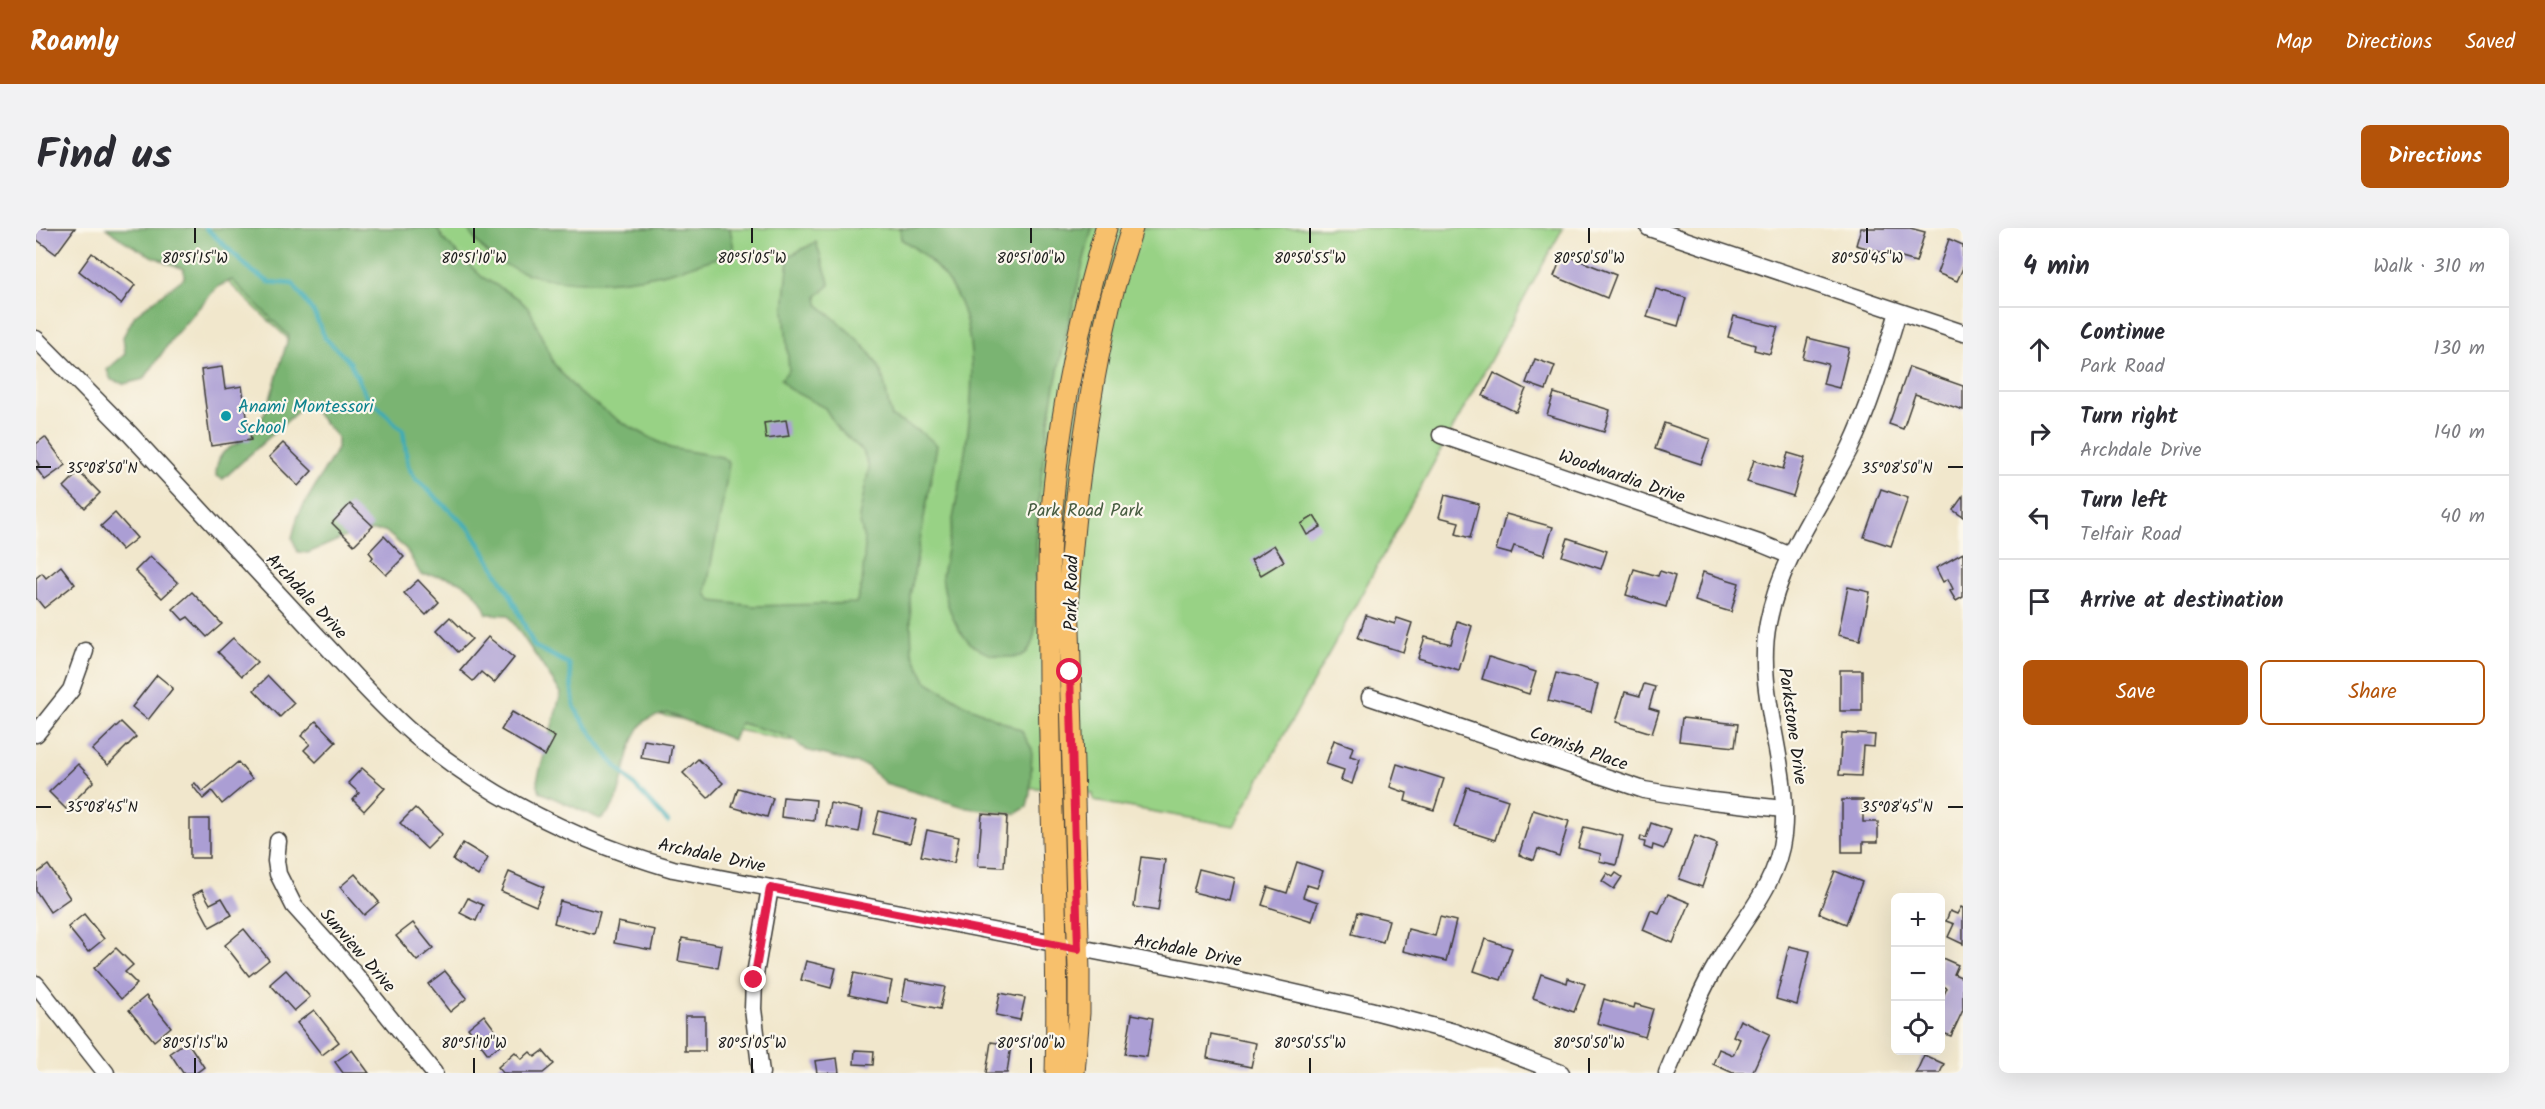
<!DOCTYPE html>
<meta charset="utf-8">
<style>
:root{--surface:#fff;--page:#f2f2f3;--text:#2b2b33;--muted:#7c7c81;--line:#e1e1e2;--accent:#b45309}
body{margin:0;font-family:Kalam,sans-serif;background:var(--page);color:var(--text)}
.controls{position:absolute;right:18px;bottom:18px;display:grid;overflow:hidden;border-radius:9px;box-shadow:0 6px 24px #0002}
.controls button{width:54px;height:54px;display:grid;place-items:center;padding:0;border:0;border-bottom:2px solid var(--line);background:var(--surface);color:var(--text);font:30px sans-serif}
.stop{position:absolute;width:18px;height:18px;margin:-14px;border:4px solid #e11d48;border-radius:50%;background:#fff}
.stop.end{background:#e11d48;border-color:#fff;box-shadow:0 2px 6px #0008}
.list{margin:0;padding:0;list-style:none}
h2{display:flex;justify-content:space-between;align-items:center;height:78px;margin:0;padding:0 24px;font-size:26px}
h2 small{font-size:20px;font-weight:400;color:var(--muted)}
.list li{display:grid;grid-template-columns:39px 1fr auto;gap:18px;align-items:center;box-sizing:border-box;height:84px;padding:0 24px;border-top:2px solid var(--line)}
.list b{display:block;font-size:22px;white-space:nowrap}
.list p{margin:0;font-size:20px;white-space:nowrap;color:var(--muted)}
.list em{font-size:20px;font-style:normal;color:var(--muted)}
.actions{display:flex;gap:12px;padding:18px 24px}
.actions a{flex:1;padding:14px 0;border:2px solid var(--accent);border-radius:9px;text-align:center;font-size:21px;color:var(--accent)}
.actions .main{background:var(--accent);color:#fff}
.icon{flex:none;width:33px;height:33px;fill:none;stroke:currentColor;stroke-width:2;stroke-linecap:round;stroke-linejoin:round}
.map{position:relative;flex:none;width:1927px;height:845px;overflow:hidden;border-radius:9px}
header{display:flex;align-items:center;gap:36px;box-sizing:border-box;height:84px;padding:0 30px;background:var(--accent);color:#fff}
header strong{font-size:28px}
nav{display:flex;gap:33px;margin-inline-start:auto;font-size:21px}
.intro{display:flex;align-items:center;justify-content:space-between;box-sizing:border-box;height:144px;padding:0 36px}
h1{margin:0;font-size:42px}
.button{padding:15px 27px;border-radius:9px;background:var(--accent);color:#fff;font-size:21px;font-weight:700}
main{display:flex;gap:36px;padding:0 36px}
aside{flex:1;background:var(--surface);border-radius:9px;box-shadow:0 6px 24px #0002}
.map>svg:first-child{display:block}
</style>
<header>
<strong>Roamly</strong>
<nav><a>Map</a><a>Directions</a><a>Saved</a></nav>
</header>
<div class="intro"><h1>Find us</h1><a class="button">Directions</a></div>
<main>
<div class="map">
<svg width="1927" height="845" viewBox="0 0 1927 845">
<rect width="100%" height="100%" fill="#fbf7ec"/>
<filter id="ink" filterUnits="userSpaceOnUse"><feTurbulence type="fractalNoise" baseFrequency=".0167" numOctaves="2"/><feDisplacementMap in="SourceGraphic" scale="12" xChannelSelector="R" yChannelSelector="G"/><feConvolveMatrix kernelMatrix="1 2 1 2 8 2 1 2 1" color-interpolation-filters="sRGB"/></filter>
<filter id="wash" filterUnits="userSpaceOnUse"><feTurbulence type="fractalNoise" baseFrequency=".008" numOctaves="4" result="noise"/><feDisplacementMap in="SourceGraphic" scale="24" xChannelSelector="R" yChannelSelector="G"/><feGaussianBlur stdDeviation="1.35" result="paint"/><feColorMatrix in="noise" values="0 0 0 0 0 0 0 0 0 0 0 0 0 0 0 0 0 1.4 0 .05"/><feComposite in="paint" operator="in"/></filter>
<g filter="url(#wash)">
<rect width="100%" height="100%" fill="#f1e7cc"/>
<polygon fill="#98d285" stroke="#5a7750" stroke-width="1.5" points="135,0 1527,0 1198,598 1058,573 1057,566 990,559 548,472 303,159"/>
<g fill="#7ab472" stroke="#4b6847" stroke-width="1.5">
<path d="M70 0H401L408 12 446 49 482 70 494 82 518 136 543 165 587 195 634 220 686 229 693 235C687 279 677 321 670 365L676 373 719 378 820 375 826 357 829 317 823 289 833 240 827 223 802 201 789 180 753 161 745 151 753 142 748 82 753 28 780 14 794 57 781 68 782 76C803 96 833 116 845 144 850 156 851 175 856 189L888 206 901 217 874 368 876 424 890 453 930 477 985 502 996 521 994 565 991 579 979 586 932 580 849 555 831 538 770 522 751 508 704 495 697 512 632 485C625 487 614 489 609 493 585 515 592 578 564 591L504 564 501 553 525 465 472 387 451 386C439 355 417 347 385 347L370 321 349 303H323L272 325 262 324 256 310 262 287 301 221V209L271 175 187 251 180 248C180 213 206 221 220 201 234 182 244 133 253 108L196 52 181 59 138 108 108 151 88 156 75 152 71 142 89 126 87 109 99 87 148 50V41C119 31 94 19 70 0Z"/>
<path d="M431 0H694L698 22 693 26C671 33 648 41 626 46 564 59 468 64 431 0Z"/>
<path d="M864 0H1056C1028 109 1001 218 1000 331 999 353 1005 403 993 421 989 429 981 429 973 429 927 429 911 387 906 348 919 273 954 146 924 75 912 48 890 26 865 11Z"/>
</g>
<g fill="none" stroke-linecap="round" stroke-linejoin="round">
<polyline stroke="#3aabb6" stroke-width="4.5" points="170,0 216,43 233,54 257,56 278,85 289,110 314,134 329,166 367,203 372,238 379,250 435,302 475,368 498,418 533,436 538,478 544,489 574,531 632,594"/>
</g>
<g id="blocks">
<g fill="#ab9ed4">
<polygon points="0,0 39,0 20,26 0,11"/>
<polygon points="1825,0 1874,0 1889,4 1880,34 1820,17"/>
<polygon points="1913,11 1927,17 1927,40 1921,53 1901,45"/>
<polygon points="56,25 99,57 85,76 43,43"/>
<polygon points="1527,26 1580,47 1571,70 1518,48"/>
<polygon points="1620,61 1650,70 1642,98 1611,89"/>
<polygon points="1698,88 1742,99 1734,126 1718,122 1719,117 1692,109"/>
<polygon points="1772,110 1813,120 1803,160 1787,156 1792,136 1767,130"/>
<polygon points="1499,131 1519,138 1510,162 1490,155"/>
<polygon points="186,139 189,161 206,158 215,212 175,218 165,142"/>
<polygon points="1873,139 1927,158 1927,182 1879,166 1867,201 1853,196"/>
<polygon points="1458,145 1490,161 1480,184 1447,168"/>
<polygon points="1518,165 1574,182 1568,204 1511,187"/>
<polygon points="750,192 753,208 730,211 728,195"/>
<polygon points="1628,195 1674,211 1665,236 1619,221"/>
<polygon points="9,209 30,237 9,252 0,240 3,237 0,232 0,216"/>
<polygon points="247,215 276,243 262,258 233,229"/>
<polygon points="1752,225 1769,230 1757,268 1711,254 1718,232 1747,241"/>
<polygon points="43,244 64,265 49,280 28,259"/>
<polygon points="1845,261 1872,270 1855,318 1828,309"/>
<polygon points="1409,267 1443,276 1434,310 1420,306 1423,294 1403,289"/>
<polygon points="1927,268 1927,289 1917,282"/>
<polygon points="314,276 337,298 318,317 296,295"/>
<polygon points="79,285 101,310 86,322 65,298"/>
<polygon points="1470,286 1517,299 1508,327 1478,318 1475,326 1460,322"/>
<polygon points="1278,288 1285,299 1271,307 1265,296"/>
<polygon points="348,308 368,329 350,347 335,332 337,329 333,324"/>
<polygon points="1532,310 1571,323 1565,341 1526,328"/>
<polygon points="1238,317 1248,333 1225,347 1215,332"/>
<polygon points="1927,325 1927,369 1920,373 1914,363 1917,361 1912,351 1907,354 1900,340"/>
<polygon points="114,328 142,355 126,370 99,343"/>
<polygon points="25,338 39,356 8,380 0,370 0,350 6,345 10,350"/>
<polygon points="1598,341 1622,348 1624,343 1639,348 1630,379 1590,367"/>
<polygon points="1667,344 1703,355 1695,384 1659,373"/>
<polygon points="382,352 403,374 390,387 368,365"/>
<polygon points="1812,359 1834,364 1824,412 1802,407"/>
<polygon points="156,364 186,396 171,409 152,389 147,392 137,381"/>
<polygon points="1330,387 1359,396 1361,390 1376,395 1367,424 1322,410"/>
<polygon points="414,389 436,411 422,424 401,402"/>
<polygon points="1421,393 1436,398 1423,442 1382,430 1389,409 1415,416"/>
<polygon points="452,409 478,430 458,455 445,444 437,453 424,442"/>
<polygon points="197,410 221,434 206,448 182,424"/>
<polygon points="1453,429 1500,444 1493,466 1446,451"/>
<rect x="1804" y="442" width="22" height="41"/>
<polygon points="1520,445 1562,456 1555,484 1512,473"/>
<polygon points="121,447 137,460 112,492 96,479"/>
<polygon points="232,448 258,475 244,489 218,462"/>
<polygon points="1608,456 1619,459 1613,480 1623,483 1616,505 1580,494 1589,464 1604,468"/>
<polygon points="476,484 519,509 509,528 465,502"/>
<polygon points="1646,490 1702,496 1699,519 1643,513"/>
<polygon points="280,493 300,514 280,534 268,522 274,516 265,508"/>
<polygon points="85,494 100,509 72,537 56,522"/>
<polygon points="1806,505 1839,507 1838,519 1827,518 1825,548 1803,547"/>
<polygon points="608,512 636,517 633,535 605,530"/>
<polygon points="1298,512 1317,519 1314,528 1324,531 1316,556 1305,552 1308,542 1290,536"/>
<polygon points="662,531 687,555 672,570 647,545"/>
<polygon points="202,534 216,551 186,576 176,563 167,571 156,557 159,555 166,564"/>
<polygon points="42,536 58,553 30,581 13,564"/>
<polygon points="1361,536 1408,551 1398,582 1369,573 1371,565 1354,559"/>
<polygon points="326,540 349,560 328,583 317,572 323,565 312,555"/>
<polygon points="1431,559 1472,572 1459,612 1418,599"/>
<polygon points="702,560 737,570 731,589 696,579"/>
<polygon points="747,569 780,572 778,593 745,589"/>
<polygon points="1806,572 1827,572 1827,594 1842,594 1842,614 1827,614 1827,624 1806,624"/>
<polygon points="794,575 827,582 823,604 790,598"/>
<polygon points="379,580 406,606 391,621 364,595"/>
<polygon points="1497,582 1533,593 1523,628 1502,621 1498,632 1483,627"/>
<polygon points="843,583 880,592 874,615 837,606"/>
<polygon points="946,586 971,588 968,639 942,638"/>
<rect x="154" y="591" width="19" height="39"/>
<polygon points="1615,595 1635,602 1628,621 1617,617 1616,622 1608,619 1609,614 1604,613 1605,608 1610,610"/>
<polygon points="1548,599 1587,608 1580,637 1563,633 1565,626 1542,620"/>
<polygon points="891,602 923,609 918,635 885,628"/>
<polygon points="1659,608 1681,616 1666,659 1643,651"/>
<polygon points="427,615 452,630 442,648 417,632"/>
<polygon points="1105,629 1129,632 1122,683 1098,679"/>
<polygon points="1261,634 1287,643 1281,660 1271,657 1267,669 1282,674 1276,693 1226,677 1232,659 1251,665"/>
<polygon points="12,637 34,670 14,684 0,663 0,646"/>
<polygon points="1163,641 1199,650 1194,673 1157,664"/>
<polygon points="1799,643 1826,654 1810,696 1783,685"/>
<polygon points="473,644 508,659 500,678 465,663"/>
<polygon points="1571,645 1577,649 1580,645 1586,649 1578,661 1566,653"/>
<polygon points="319,646 343,674 328,687 304,659"/>
<polygon points="166,662 174,676 186,670 196,687 174,699 157,667"/>
<polygon points="1632,666 1654,675 1637,715 1607,702 1615,682 1623,685"/>
<polygon points="432,670 447,677 440,693 424,685"/>
<polygon points="524,673 564,684 558,706 518,695"/>
<polygon points="1925,679 1927,680 1927,716 1912,709 1918,696 1910,693 1914,683 1921,686"/>
<polygon points="1322,684 1353,692 1347,714 1316,706"/>
<polygon points="48,686 68,711 52,724 32,699"/>
<polygon points="1404,689 1420,693 1410,733 1367,723 1372,701 1399,708"/>
<polygon points="582,694 619,702 615,722 578,715"/>
<polygon points="377,695 397,720 381,733 360,708"/>
<polygon points="208,701 233,732 213,748 189,717"/>
<polygon points="646,710 686,717 682,740 642,733"/>
<polygon points="1449,711 1476,720 1465,752 1438,743"/>
<polygon points="1753,718 1774,723 1761,777 1740,771"/>
<polygon points="80,720 97,737 89,744 101,756 85,771 58,740"/>
<polygon points="1904,729 1922,737 1918,746 1927,750 1927,782 1915,808 1904,804 1904,775 1911,760 1904,757"/>
<polygon points="770,733 800,740 795,760 765,752"/>
<polygon points="250,742 274,769 258,783 234,756"/>
<polygon points="409,743 431,770 414,784 392,756"/>
<polygon points="818,745 856,753 851,775 813,767"/>
<polygon points="1505,746 1531,755 1532,750 1549,756 1538,784 1497,770"/>
<polygon points="870,752 909,759 904,781 866,773"/>
<polygon points="964,765 989,770 984,792 960,787"/>
<polygon points="110,768 135,799 118,813 93,782"/>
<polygon points="1568,771 1598,780 1599,776 1617,781 1609,809 1561,795"/>
<polygon points="278,782 303,814 286,827 261,795"/>
<polygon points="1096,786 1117,790 1111,829 1089,826"/>
<polygon points="448,787 468,814 452,826 432,800"/>
<rect x="649" y="788" width="20" height="35"/>
<polygon points="1704,792 1734,806 1716,845 1697,845 1677,836 1683,821 1697,827 1704,811 1697,808"/>
<polygon points="1175,806 1220,815 1215,839 1171,830"/>
<polygon points="151,813 168,839 160,845 147,845 134,825"/>
<polygon points="955,814 975,817 971,845 950,845"/>
<polygon points="316,822 333,845 307,845 299,834"/>
<polygon points="819,822 838,823 837,837 818,836"/>
<polygon points="507,823 518,836 507,845 467,845 462,839 479,824 486,831 494,824 499,829"/>
<polygon points="1888,827 1908,836 1904,845 1880,845"/>
<polygon points="801,830 803,845 781,845 779,833"/>
</g>
</g>
</g>
<g filter="url(#ink)">
<use href="#blocks" fill-opacity="0" stroke="#3c3a36" stroke-width="1.5"/>
<g fill="none" stroke-linecap="round" stroke-linejoin="round">
<defs>
<g id="minor">
<polyline points="1613,0 1927,105"/>
<path d="M0 111 94 206 323 453C342 473 361 493 382 510 458 572 543 614 637 641L1167 744 1334 782 1418 804 1525 845"/>
<polyline points="1405,207 1726,316 1755,328"/>
<polyline points="1334,469 1608,562 1668,572 1747,581"/>
<polyline points="0,506 35,462 49,423"/>
<polyline points="242,613 240,633 242,646 258,678 313,739 398,845"/>
<polyline points="0,756 70,845"/>
<polyline points="725,845 717,781 718,752 734,660"/>
<path d="M1631 845C1647 808 1661 769 1682 734 1707 691 1741 658 1747 607 1755 536 1718 466 1732 395 1744 331 1785 277 1814 220 1835 176 1848 130 1862 84"/>
</g>
<g id="major">
<path d="M1020 845C1024 696 1011 546 1013 397 1013 368 1012 339 1014 311 1020 205 1040 102 1070 0"/>
<path d="M1038 845 1043 785V743L1032 367C1039 272 1050 176 1072 83 1078 55 1088 28 1096 0"/>
</g>
</defs>
<use href="#minor" stroke="#3c3a36" stroke-width="19"/>
<use href="#major" stroke="#3c3a36" stroke-width="23"/>
<use href="#minor" stroke="#fff" stroke-width="16"/>
<use href="#major" stroke="#f7c06c" stroke-width="21"/>
</g>
</g>
<g fill="none" stroke-linecap="round" stroke-linejoin="round" filter="url(#ink)">
<polyline stroke="#e11d48" stroke-width="8" points="718,752 734,660 1042,721 1034,444"/>
</g>
<path fill="none" stroke="#1c1c1c" stroke-width="2" d="M159 0V15M438 0V15M716 0V15M995 0V15M1274 0V15M1553 0V15M1831 0V15M0 239H15M1912 239H1927M0 579H15M1912 579H1927M159 830V845M438 830V845M716 830V845M995 830V845M1274 830V845M1553 830V845"/>
<circle fill="#0f9aa8" stroke="#fbf7ec" stroke-width="2" cx="190" cy="188" r="6"/>
<g text-anchor="middle" stroke-width="4.5" stroke-linejoin="round" paint-order="stroke">
<g font-size="18" fill="#0d838f" stroke="#fbf7ec" text-anchor="start">
<text x="202" y="184">Anami Montessori<tspan x="202" dy="21">School</tspan></text>
</g>
<g font-size="18" fill="#1c1c1c" stroke="#fbf7ec">
<text transform="translate(1586 248) rotate(19)" y="6">Woodwardia Drive</text>
<text transform="translate(1035 365) rotate(-89)" y="6">Park Road</text>
<text transform="translate(271 368) rotate(47)" y="6">Archdale Drive</text>
<text transform="translate(1757 498) rotate(82)" y="6">Parkstone Drive</text>
<text transform="translate(1543 520) rotate(19)" y="6">Cornish Place</text>
<text transform="translate(676 627) rotate(12)" y="6">Archdale Drive</text>
<text transform="translate(322 722) rotate(49)" y="6">Sunview Drive</text>
<text transform="translate(1152 722) rotate(11)" y="6">Archdale Drive</text>
</g>
<g font-size="18" fill="#475c41" stroke="#fbf7ec">
<text x="1049" y="288">Park Road Park</text>
</g>
</g>
<g font-size="15" text-anchor="middle" fill="#1c1c1c" stroke="#fbf7ec" stroke-width="4.5" stroke-linejoin="round" paint-order="stroke">
<text x="159" y="35">80°51'15"W</text>
<text x="438" y="35">80°51'10"W</text>
<text x="716" y="35">80°51'05"W</text>
<text x="995" y="35">80°51'00"W</text>
<text x="1274" y="35">80°50'55"W</text>
<text x="1553" y="35">80°50'50"W</text>
<text x="1831" y="35">80°50'45"W</text>
<text x="66" y="245">35°08'50"N</text>
<text x="1861" y="245">35°08'50"N</text>
<text x="66" y="584">35°08'45"N</text>
<text x="1861" y="584">35°08'45"N</text>
<text x="159" y="820">80°51'15"W</text>
<text x="438" y="820">80°51'10"W</text>
<text x="716" y="820">80°51'05"W</text>
<text x="995" y="820">80°51'00"W</text>
<text x="1274" y="820">80°50'55"W</text>
<text x="1553" y="820">80°50'50"W</text>
</g>
</svg>
<div class="controls">
<button>+</button>
<button>−</button>
<button><svg class="icon" aria-label="locate" viewBox="0 0 24 24"><circle cx="12" cy="12" r="6"/><path d="M12 2v4M12 18v4M2 12h4M18 12h4"/></svg></button>
</div>
<div class="stop" style="left:1034px;top:444px"></div>
<div class="stop end" style="left:718px;top:752px"></div>
</div>
<aside>
<h2>4 min<small>Walk · 310 m</small></h2>
<ul class="list">
<li><svg class="icon" aria-label="ahead" viewBox="0 0 24 24"><path d="M12 20V5M6 11l6-6 6 6"/></svg><div><b>Continue</b><p>Park Road</p></div><em>130 m</em></li>
<li><svg class="icon" aria-label="right" viewBox="0 0 24 24"><path d="M7 20v-9h11M14 6l5 5-5 5"/></svg><div><b>Turn right</b><p>Archdale Drive</p></div><em>140 m</em></li>
<li><svg class="icon" aria-label="left" viewBox="0 0 24 24"><path d="M17 20v-9H6M10 6l-5 5 5 5"/></svg><div><b>Turn left</b><p>Telfair Road</p></div><em>40 m</em></li>
<li><svg class="icon" aria-label="arrive" viewBox="0 0 24 24"><path d="M6 21V4h12l-3 4 3 4H6"/></svg><div><b>Arrive at destination</b></div></li>
</ul>
<div class="actions"><a class="main">Save</a><a>Share</a></div>
</aside>
</main>
